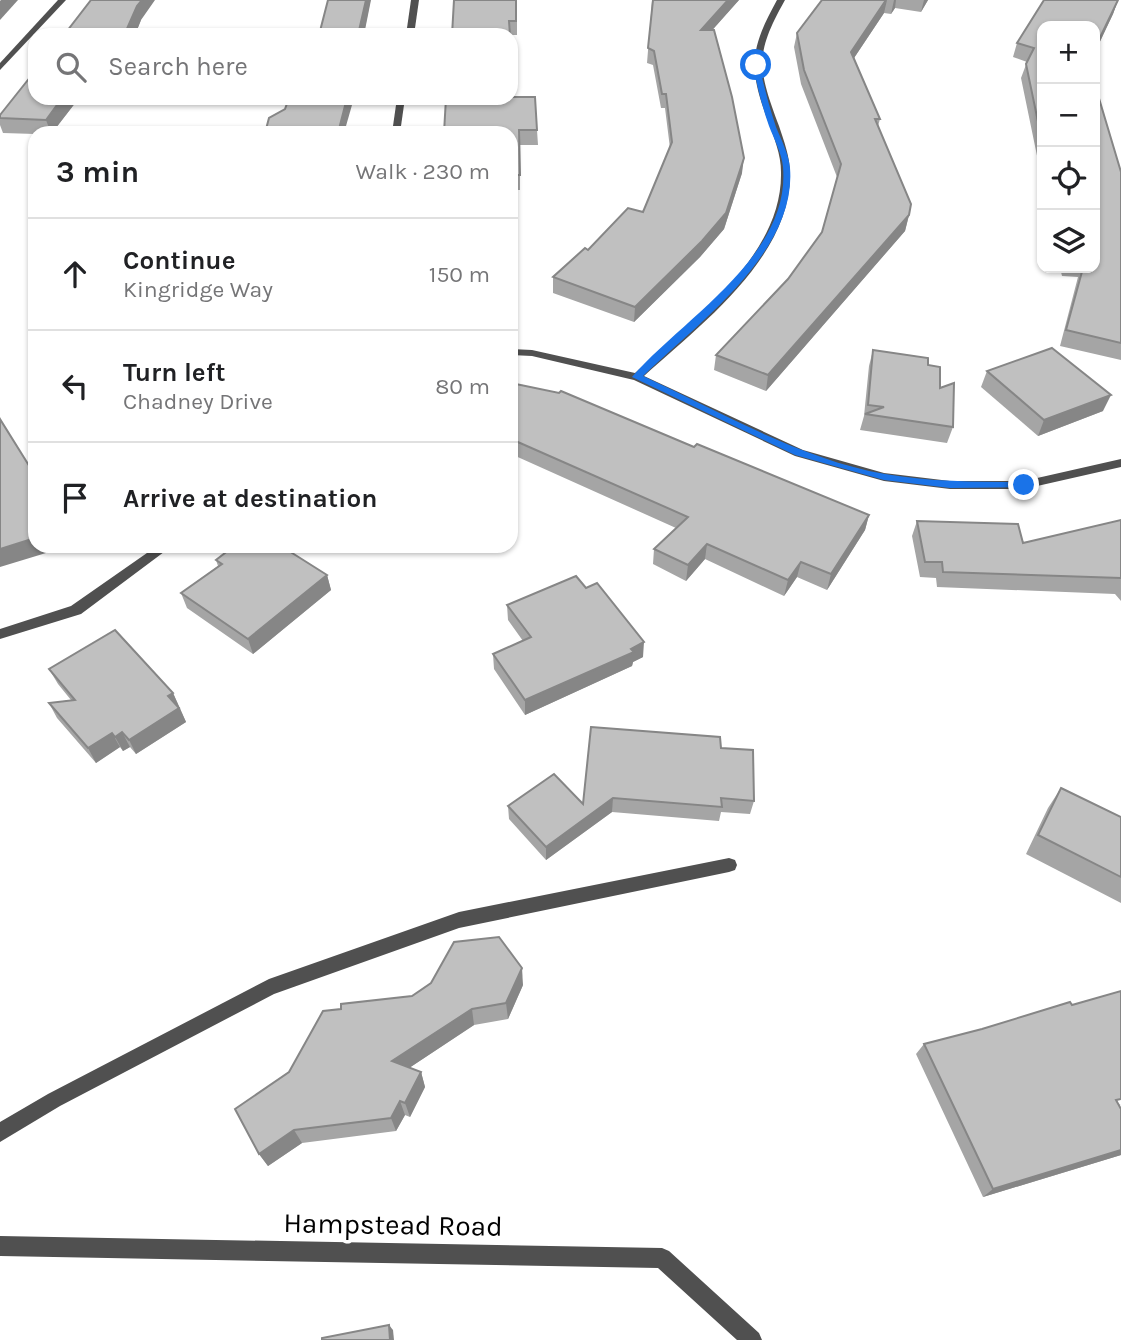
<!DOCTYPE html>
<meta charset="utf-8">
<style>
:root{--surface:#fff;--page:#f2f2f2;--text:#202124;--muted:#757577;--line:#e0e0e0}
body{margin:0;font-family:Karla,sans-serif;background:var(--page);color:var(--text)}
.controls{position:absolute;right:21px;top:21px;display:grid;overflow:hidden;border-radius:14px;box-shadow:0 2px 5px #0004}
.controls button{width:63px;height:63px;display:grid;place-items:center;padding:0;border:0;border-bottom:2px solid var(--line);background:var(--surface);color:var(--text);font:35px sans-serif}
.stop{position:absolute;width:21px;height:21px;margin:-16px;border:5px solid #1a73e8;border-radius:50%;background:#fff}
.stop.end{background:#1a73e8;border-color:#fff;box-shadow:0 2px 7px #0008}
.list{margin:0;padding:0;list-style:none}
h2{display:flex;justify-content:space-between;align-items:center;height:91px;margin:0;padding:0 28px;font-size:30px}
h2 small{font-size:23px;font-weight:400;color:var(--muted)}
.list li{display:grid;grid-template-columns:46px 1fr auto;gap:21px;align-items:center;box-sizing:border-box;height:112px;padding:0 28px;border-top:2px solid var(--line)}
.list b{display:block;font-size:26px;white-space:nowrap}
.list p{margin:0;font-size:23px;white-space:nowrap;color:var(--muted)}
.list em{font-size:23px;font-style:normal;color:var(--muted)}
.icon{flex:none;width:38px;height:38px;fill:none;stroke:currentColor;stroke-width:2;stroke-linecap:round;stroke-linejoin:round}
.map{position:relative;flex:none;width:1121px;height:1340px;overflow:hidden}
.search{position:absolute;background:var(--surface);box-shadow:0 2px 5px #0004;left:28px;top:28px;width:490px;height:77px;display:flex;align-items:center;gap:18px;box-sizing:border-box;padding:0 24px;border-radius:21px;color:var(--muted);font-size:26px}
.panel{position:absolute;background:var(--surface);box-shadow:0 2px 5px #0004;left:28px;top:126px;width:490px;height:427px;border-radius:21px}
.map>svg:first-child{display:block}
</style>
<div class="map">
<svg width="1121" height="1340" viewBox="0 0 1121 1340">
<rect width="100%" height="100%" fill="#fff"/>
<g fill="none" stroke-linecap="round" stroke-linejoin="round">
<g fill="#505050" fill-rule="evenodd">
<polygon points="58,0 66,0 0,70 0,63"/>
<polygon points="411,0 419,0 414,35 406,35"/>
<path d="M777 0H785C754 55 758 69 779 126 784 141 790 157 790 173 791 258 701 324 644 376L803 450 884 473 950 481H1024L1121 459V467L1024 489H950L884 481 795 456 634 380 532 356 511 355V349L532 350 635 373C691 322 783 256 781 172 781 155 774 137 768 121 748 68 750 49 777 0Z"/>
<polygon points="397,98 405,98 400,133 392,133"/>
<polygon points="157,546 172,546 81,614 0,639 0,629 71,606"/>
<polygon points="729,858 735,860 737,865 735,870 729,872 459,928 274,994 60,1106 0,1142 0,1122 48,1094 269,979 459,912"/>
<polygon points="0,1236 662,1248 669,1251 759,1333 762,1340 737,1340 658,1268 0,1256"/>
</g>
</g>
<g fill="#a5a5a5">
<polygon points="517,0 517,35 452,35"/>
<polygon points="739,0 712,30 742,173 724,229 700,257 634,322 553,293 553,277 588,250 643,212 670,148 665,108 661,108 653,65 647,63 652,1"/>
<polygon points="822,0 928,0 921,12 895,8 891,14 884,13 854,58 880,119 878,126 909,215 905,231 766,391 714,370 716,355 788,279 822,232 837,177 801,84 794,47 797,33"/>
<polygon points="1044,0 1118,0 1113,14 1095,52 1095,26 1042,26 1042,180 1021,78 1027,62 1013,57 1017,43"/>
<polygon points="141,20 135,35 64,35"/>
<polygon points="512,97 537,130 538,145 520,145 520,190 512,190 515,279 511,277"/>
<polygon points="35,98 79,98 52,133 35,134 3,133 0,125 0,115"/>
<polygon points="1121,172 1121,360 1060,346 1078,277 1062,276 1060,268 1095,268"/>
<polygon points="873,350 928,365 940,388 953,427 947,443 860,430 864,416 869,366"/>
<polygon points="987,371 1103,411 1038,436 981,387"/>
<polygon points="511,383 694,447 869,515 865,530 827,590 797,577 784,596 705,559 686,581 653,564 654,549 676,528 511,454"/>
<polygon points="1121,520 1121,601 1115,594 937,587 936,578 920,577 912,536 917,521 1023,543"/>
<polygon points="374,546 386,546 382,550"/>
<polygon points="216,560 327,575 331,590 253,654 187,608 181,593 218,566"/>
<polygon points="507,605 643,657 633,662 632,666 525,715 494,669 493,654 523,641 508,620"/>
<polygon points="49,669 173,693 186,722 136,754 130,747 123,751 120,747 96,763 57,718 49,703 71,700 58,684"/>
<polygon points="721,748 754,801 750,814 721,812 719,821 612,812 546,860 509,819 508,806 583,804"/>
<polygon points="1061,788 1120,817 1121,816 1121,903 1026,854 1048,808"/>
<polygon points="523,985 508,1019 474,1025 409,1068 421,1072 425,1087 410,1117 405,1115 396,1131 302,1143 268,1166 259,1154 235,1109"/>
<polygon points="924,1044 1121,1105 1119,1105 1121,1109 1121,1155 983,1197 916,1054"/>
</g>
<g fill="#868686">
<polygon points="1,0 18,0 0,20 0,1"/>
<polygon points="142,0 155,0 141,20 135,35 128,35 126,31 137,6"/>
<polygon points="366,0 371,0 364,35 358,35"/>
<polygon points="728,0 739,0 700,44 701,30"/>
<polygon points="887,0 884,13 848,67 851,52"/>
<polygon points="894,0 896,0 895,8 891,14"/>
<polygon points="924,0 928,0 921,12"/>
<polygon points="1118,0 1113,14 1095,52 1095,48"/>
<polygon points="62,98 79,98 52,133 51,133 46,120"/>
<polygon points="347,98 354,98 344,133 338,133"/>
<polygon points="744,158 742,173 724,229 700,257 634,322 635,307"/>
<polygon points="909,215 905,231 766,391 768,375"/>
<polygon points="1111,395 1103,411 1038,436 1044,420"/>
<polygon points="869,515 865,530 827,590 831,574"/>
<polygon points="35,538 35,546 44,546 46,553 0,567 0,549"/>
<polygon points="707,544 705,559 686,581 688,565"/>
<polygon points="801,562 797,577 784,596 788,580"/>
<polygon points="327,575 331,590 253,654 248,639"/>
<polygon points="644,642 643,657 633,662 632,666 525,715 525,700"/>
<polygon points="173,693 186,722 136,754 129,740 168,696"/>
<polygon points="122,732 130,747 123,751 115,737"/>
<polygon points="112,733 120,747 96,763 88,748"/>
<polygon points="613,798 612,812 546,860 546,847"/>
<polygon points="522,968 523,985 508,1019 506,1003"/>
<polygon points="472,1009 474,1025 397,1076 392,1061"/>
<polygon points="421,1072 425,1087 410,1117 405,1103"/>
<polygon points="400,1101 405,1115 396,1131 391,1118"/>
<polygon points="294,1130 302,1143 268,1166 259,1154"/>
<polygon points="1121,1150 1121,1155 983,1197 993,1189"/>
<polygon points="389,1325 393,1330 394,1340 390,1340"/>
</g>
<g fill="#c0c0c0" stroke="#868686" stroke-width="2">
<polygon points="91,0 142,0 137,6 126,31 105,31 103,35 64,35"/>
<polygon points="328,0 366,0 358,35 319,35"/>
<polygon points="454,0 516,0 516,21 509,21 510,35 452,35"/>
<polygon points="653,0 728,0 701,30 714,30 732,97 744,158 726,213 702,241 635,307 553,277 585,248 588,250 628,208 643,212 672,142 666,94 662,94 654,51 648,48"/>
<polygon points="822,0 886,0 851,52 880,119 875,119 911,204 909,215 768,375 716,355 788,279 822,232 841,164 804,70 797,33"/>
<polygon points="1044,0 1118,0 1095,48 1095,26 1042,26 1042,141 1026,64 1034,48 1017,43"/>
<polygon points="35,71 35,98 62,98 46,120 0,118 0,115"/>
<polygon points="511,73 512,97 535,97 537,130 519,130 520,175 512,175 514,263 511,262 511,133 444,133 446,98 511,98"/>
<polygon points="1095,85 1121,172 1121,343 1066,330 1083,268 1095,268"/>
<polygon points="289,98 347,98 338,133 265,133 269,118 285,109"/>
<polygon points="1052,348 1111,395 1044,420 987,371"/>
<polygon points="873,350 928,358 928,365 940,367 940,388 954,383 953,427 865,414 884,407 868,405"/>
<polygon points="511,383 559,393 561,391 694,447 697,444 869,515 831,574 801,562 788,580 707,544 688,565 654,549 688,517 511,439"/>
<polygon points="0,419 33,472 35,471 35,538 0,549"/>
<polygon points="1121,520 1121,578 943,572 942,562 925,562 917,521 1018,524 1023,543"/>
<polygon points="234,546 281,546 327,575 248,639 181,593 222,564 216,560"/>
<polygon points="576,576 586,588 597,583 644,642 631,649 634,652 525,700 493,654 531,637 507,605"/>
<polygon points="115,630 173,693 168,696 179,708 129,740 122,732 115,737 112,733 88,748 49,703 75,700 49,669"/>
<polygon points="591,727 720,737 721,748 753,750 754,801 721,798 722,807 613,798 546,847 508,806 554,774 583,804"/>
<polygon points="1061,788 1121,817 1121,877 1038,835"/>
<polygon points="499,937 522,968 506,1003 472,1009 392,1061 421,1072 405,1103 400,1101 391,1118 294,1130 259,1154 235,1109 289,1072 323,1011 341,1009 341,1004 412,996 431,983 454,942"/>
<polygon points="1121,991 1121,1099 1116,1100 1121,1109 1121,1150 993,1189 924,1044 982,1029 1070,1002 1072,1005"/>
<polygon points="389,1325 390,1340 322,1340 322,1338"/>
</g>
<path fill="#1a73e8" d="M756 63 759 65C764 86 769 106 776 127 781 139 789 155 790 168 797 252 697 324 643 376 721 412 800 459 885 474 932 482 978 482 1024 482L1028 483V487L950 488 884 480 795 455 632 377C682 319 791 256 783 167 782 154 774 139 769 126 762 106 757 86 753 65Z"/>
<g text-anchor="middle" stroke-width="7" stroke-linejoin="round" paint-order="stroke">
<g font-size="28" fill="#000" stroke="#fff">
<text transform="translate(393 1224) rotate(1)" y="10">Hampstead Road</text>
</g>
</g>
</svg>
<div class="controls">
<button>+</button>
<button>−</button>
<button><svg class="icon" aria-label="locate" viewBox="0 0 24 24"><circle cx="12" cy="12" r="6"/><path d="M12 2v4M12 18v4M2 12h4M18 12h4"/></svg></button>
<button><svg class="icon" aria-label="layers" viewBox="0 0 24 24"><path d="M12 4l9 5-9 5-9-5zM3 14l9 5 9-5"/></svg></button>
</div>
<div class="stop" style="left:756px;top:65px"></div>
<div class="stop end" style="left:1024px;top:485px"></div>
<div class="search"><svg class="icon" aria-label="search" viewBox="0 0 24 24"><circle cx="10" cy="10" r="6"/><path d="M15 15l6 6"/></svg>Search here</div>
<section class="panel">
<h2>3 min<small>Walk · 230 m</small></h2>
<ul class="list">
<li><svg class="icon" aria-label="ahead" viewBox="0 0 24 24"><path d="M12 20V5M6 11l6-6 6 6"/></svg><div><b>Continue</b><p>Kingridge Way</p></div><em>150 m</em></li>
<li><svg class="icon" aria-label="left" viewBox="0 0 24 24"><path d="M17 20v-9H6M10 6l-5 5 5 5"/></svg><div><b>Turn left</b><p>Chadney Drive</p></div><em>80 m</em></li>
<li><svg class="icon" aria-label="arrive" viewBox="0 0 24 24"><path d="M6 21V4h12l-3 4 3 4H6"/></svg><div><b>Arrive at destination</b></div></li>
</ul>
</section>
</div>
